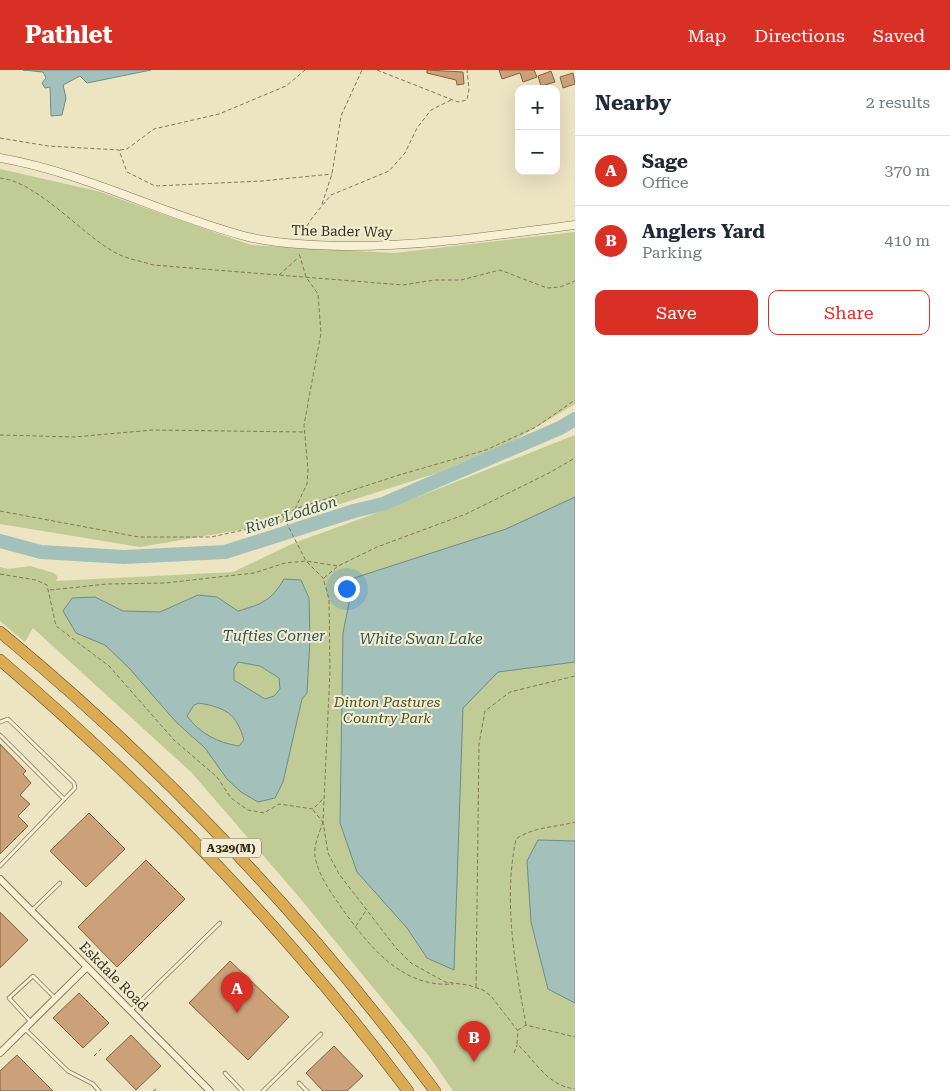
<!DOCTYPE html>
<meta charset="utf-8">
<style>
:root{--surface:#fff;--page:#f2f2f3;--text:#1f2937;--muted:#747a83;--line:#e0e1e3;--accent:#d93025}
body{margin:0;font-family:"Roboto Serif",serif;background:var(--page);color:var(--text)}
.controls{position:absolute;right:15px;top:15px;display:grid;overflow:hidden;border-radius:10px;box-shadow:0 5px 20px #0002}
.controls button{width:45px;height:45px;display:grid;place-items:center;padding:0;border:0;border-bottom:1px solid var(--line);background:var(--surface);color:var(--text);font:25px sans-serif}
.you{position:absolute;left:346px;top:518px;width:18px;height:18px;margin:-12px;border:4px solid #fff;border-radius:50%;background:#1a73e8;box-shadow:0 0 0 8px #1a73e833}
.badge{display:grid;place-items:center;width:32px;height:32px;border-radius:50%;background:var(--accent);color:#fff;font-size:16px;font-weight:700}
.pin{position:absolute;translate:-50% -41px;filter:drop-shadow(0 1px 2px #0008)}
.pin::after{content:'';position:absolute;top:26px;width:18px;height:15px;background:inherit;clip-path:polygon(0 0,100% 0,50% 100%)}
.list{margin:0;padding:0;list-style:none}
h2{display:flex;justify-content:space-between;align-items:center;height:65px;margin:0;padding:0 20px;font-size:21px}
h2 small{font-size:16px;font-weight:400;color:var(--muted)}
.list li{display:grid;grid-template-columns:32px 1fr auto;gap:15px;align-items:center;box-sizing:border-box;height:70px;padding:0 20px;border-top:1px solid var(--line)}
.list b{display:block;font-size:19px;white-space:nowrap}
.list p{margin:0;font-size:16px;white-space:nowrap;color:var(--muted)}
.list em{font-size:16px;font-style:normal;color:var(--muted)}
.actions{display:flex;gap:10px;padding:15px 20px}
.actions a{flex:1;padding:11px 0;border:1px solid var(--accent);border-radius:10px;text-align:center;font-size:18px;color:var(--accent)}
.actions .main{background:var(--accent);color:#fff}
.map{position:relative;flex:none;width:575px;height:1021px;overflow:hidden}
header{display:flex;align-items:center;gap:30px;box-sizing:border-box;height:70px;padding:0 25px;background:var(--accent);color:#fff}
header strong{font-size:24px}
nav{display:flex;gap:28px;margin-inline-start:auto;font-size:18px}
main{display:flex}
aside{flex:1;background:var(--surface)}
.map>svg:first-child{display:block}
</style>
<header>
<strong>Pathlet</strong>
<nav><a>Map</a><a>Directions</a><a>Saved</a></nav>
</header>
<main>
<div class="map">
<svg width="575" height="1021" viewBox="0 0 575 1021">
<rect width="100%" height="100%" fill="#ede4c2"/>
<g fill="#c0cb96">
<polygon points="0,99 97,121 251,175 394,183 575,162 575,334 513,371 437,403 281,453 140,477 0,454"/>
<polygon points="575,365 575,1021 453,1021 429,986 299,827 192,703 33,558 25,572 0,551 0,497 8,499 30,496 54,503 58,507 56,511 233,502 294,473 382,441"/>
</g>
<g fill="#a4c0ba" stroke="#6c8d88" fill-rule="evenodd">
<polygon points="23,0 151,0 87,13 80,6 63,15 66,28 62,45 51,46 50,17 45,18 42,13 46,8 43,2"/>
<polygon points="575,427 575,592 498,602 463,638 454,900 427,888 407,858 357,802 340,753 343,563 354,508 506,459"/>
<path d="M284 509 301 510 309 528 310 569 307 623 302 629 283 712 275 728 258 732 241 722 227 709 205 678 176 652 129 598 105 575 76 563 63 541 72 528 95 527 123 541 160 542 198 525 217 527 238 541C262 534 271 531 284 509ZM238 592 260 596 279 608 280 619 274 626 265 629 234 610V599ZM199 633C226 638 236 643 244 670L239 676C218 673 199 663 187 646L194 635Z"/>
<polygon points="538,770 575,771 575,933 548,919 531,852 527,791"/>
</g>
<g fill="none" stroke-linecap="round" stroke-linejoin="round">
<polyline stroke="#a4c0ba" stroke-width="14" points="0,471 41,482 124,487 225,482 354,441 383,434 560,358 575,349"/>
</g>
<g fill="#caa179" stroke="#856140">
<polygon points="427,0 463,2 464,14 457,15 456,10 427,3"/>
<polygon points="499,0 534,0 537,7 523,12 520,3 502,9"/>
<polygon points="551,1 555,12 541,16 538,6"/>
<polygon points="573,3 575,14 563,18 560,7"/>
<polygon points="0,674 26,701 23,704 31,713 20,725 30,734 18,746 28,756 0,784"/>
<polygon points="89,743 125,779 86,817 50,781"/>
<polygon points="146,790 185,829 117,897 78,857"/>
<polygon points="0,842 28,870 0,898"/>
<polygon points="230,891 289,947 248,990 189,933"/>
<polygon points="79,923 109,953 83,978 53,948"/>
<polygon points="131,965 161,996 136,1020 106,989"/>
<polygon points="334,976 363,1006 347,1021 323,1021 306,1003"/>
<polygon points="17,985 53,1021 0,1021 0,1001"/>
</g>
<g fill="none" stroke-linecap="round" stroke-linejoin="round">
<defs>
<g id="service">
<polyline points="0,652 8,649 74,713 75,718 0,796"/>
<polyline points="0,665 64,729"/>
<polyline points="32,840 60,813"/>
<polyline points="130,941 220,853"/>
<polyline points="31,952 9,928 33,906 55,928"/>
<polyline points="25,959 68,1001 93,1014 99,1021"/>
<polyline points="225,1003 242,1021"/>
<polyline points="299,1013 307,1021"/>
<polyline points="263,1021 321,964"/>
</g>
<g id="minor">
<polyline points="0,809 210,1021"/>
<polyline points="0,983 87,897"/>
</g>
<path id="tertiary" d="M0 88C86 103 164 145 248 167 279 174 310 175 342 176 420 177 497 165 575 155"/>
<g id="motorway">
<path d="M0 562C163 696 309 852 435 1021"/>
<path d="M0 590C151 719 289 862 408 1021"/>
</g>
</defs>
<use href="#service" stroke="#86755a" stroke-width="4.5"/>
<use href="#minor" stroke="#86755a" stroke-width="8"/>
<use href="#tertiary" stroke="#86755a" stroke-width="9"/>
<use href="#motorway" stroke="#54432e" stroke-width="12"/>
<g stroke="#86755a" stroke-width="1" stroke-dasharray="4 2.5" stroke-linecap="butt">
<polyline points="377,0 458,32 467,30 469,19 467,0"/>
<polyline points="0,68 48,76 119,80 127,102 155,116 262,111 332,104"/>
<polyline points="120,80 127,79 154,59 219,44 286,16 305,0"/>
<path d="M0 108C38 112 82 165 116 183 127 189 141 191 153 195L403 215 434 210H461L500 200 547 218 560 217 575 211"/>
<polyline points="322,134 332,104 341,46 362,0"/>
<polyline points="300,167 312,148 331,125 389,101 405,83 417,58 431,40 451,30"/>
<polyline points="279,205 298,188"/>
<polyline points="0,365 74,367 153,360 304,362"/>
<polyline points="295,439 307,414 308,400 304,355 321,263 318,224 306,207 299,183"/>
<polyline points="0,441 139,467 211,467 253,458 298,438 399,405 486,380 536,357 575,330"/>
<path d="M283 446 306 491 323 508 329 529 330 601 323 752 328 783 339 804 396 878 411 893 445 912 468 915 483 920 491 926 518 961 517 974C536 991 546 1015 575 1019"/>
<polyline points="0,504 36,510 47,515 56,556 109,596 174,670 217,707 231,728 248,740 264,743 279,734 313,739 323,729"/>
<polyline points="324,508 338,496 377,477 466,444 549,403 575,388"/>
<polyline points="50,520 107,514 165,513 254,503 285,493 306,491 338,496"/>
<polyline points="313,740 323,752"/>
<path d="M323 752C320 761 313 777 315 786 318 805 330 821 341 837 368 875 401 918 453 914"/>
<polyline points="356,856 367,839"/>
<polyline points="476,917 479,674 485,641 510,622 575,606"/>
<path d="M526 955C515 894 503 831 516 769 535 756 554 758 575 752"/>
<polyline points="518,960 526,955 575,967"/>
<polyline points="514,983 517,975"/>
<polyline points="94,986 103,977"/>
<polyline points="153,1021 156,1019"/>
</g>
<use href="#service" stroke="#f8f0d5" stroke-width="3"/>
<use href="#minor" stroke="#f8f0d5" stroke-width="6"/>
<use href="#tertiary" stroke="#f8f0d5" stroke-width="8"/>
<use href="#motorway" stroke="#dbab54" stroke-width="11"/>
</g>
<g text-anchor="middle" stroke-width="4" stroke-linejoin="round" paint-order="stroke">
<rect fill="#f4edd1" stroke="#6f6654" stroke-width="1" x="201" y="768.5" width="60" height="19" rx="4"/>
<g font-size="12" font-weight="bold" fill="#362c1e">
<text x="231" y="782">A329(M)</text>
</g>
<g font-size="14" fill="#362c1e" stroke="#f4edd1">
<text transform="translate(342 161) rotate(1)" y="5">The Bader Way</text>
<text transform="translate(114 906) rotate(45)" y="5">Eskdale Road</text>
</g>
<g font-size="14" font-style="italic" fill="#435225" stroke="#f4edd1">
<text x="387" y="637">Dinton Pastures<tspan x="387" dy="16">Country Park</tspan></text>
</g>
<g font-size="15" font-style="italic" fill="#2d5556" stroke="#f4edd1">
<text transform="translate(291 445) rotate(-17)" y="5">River Loddon</text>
<text x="274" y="571">Tufties Corner</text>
<text x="421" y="574">White Swan Lake</text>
</g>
</g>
</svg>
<div class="controls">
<button>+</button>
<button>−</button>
</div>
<div class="you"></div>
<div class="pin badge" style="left:237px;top:943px">A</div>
<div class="pin badge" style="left:474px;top:992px">B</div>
</div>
<aside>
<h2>Nearby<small>2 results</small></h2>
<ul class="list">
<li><span class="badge">A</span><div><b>Sage</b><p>Office</p></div><em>370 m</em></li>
<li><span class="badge">B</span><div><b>Anglers Yard</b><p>Parking</p></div><em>410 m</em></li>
</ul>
<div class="actions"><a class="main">Save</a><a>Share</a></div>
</aside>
</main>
